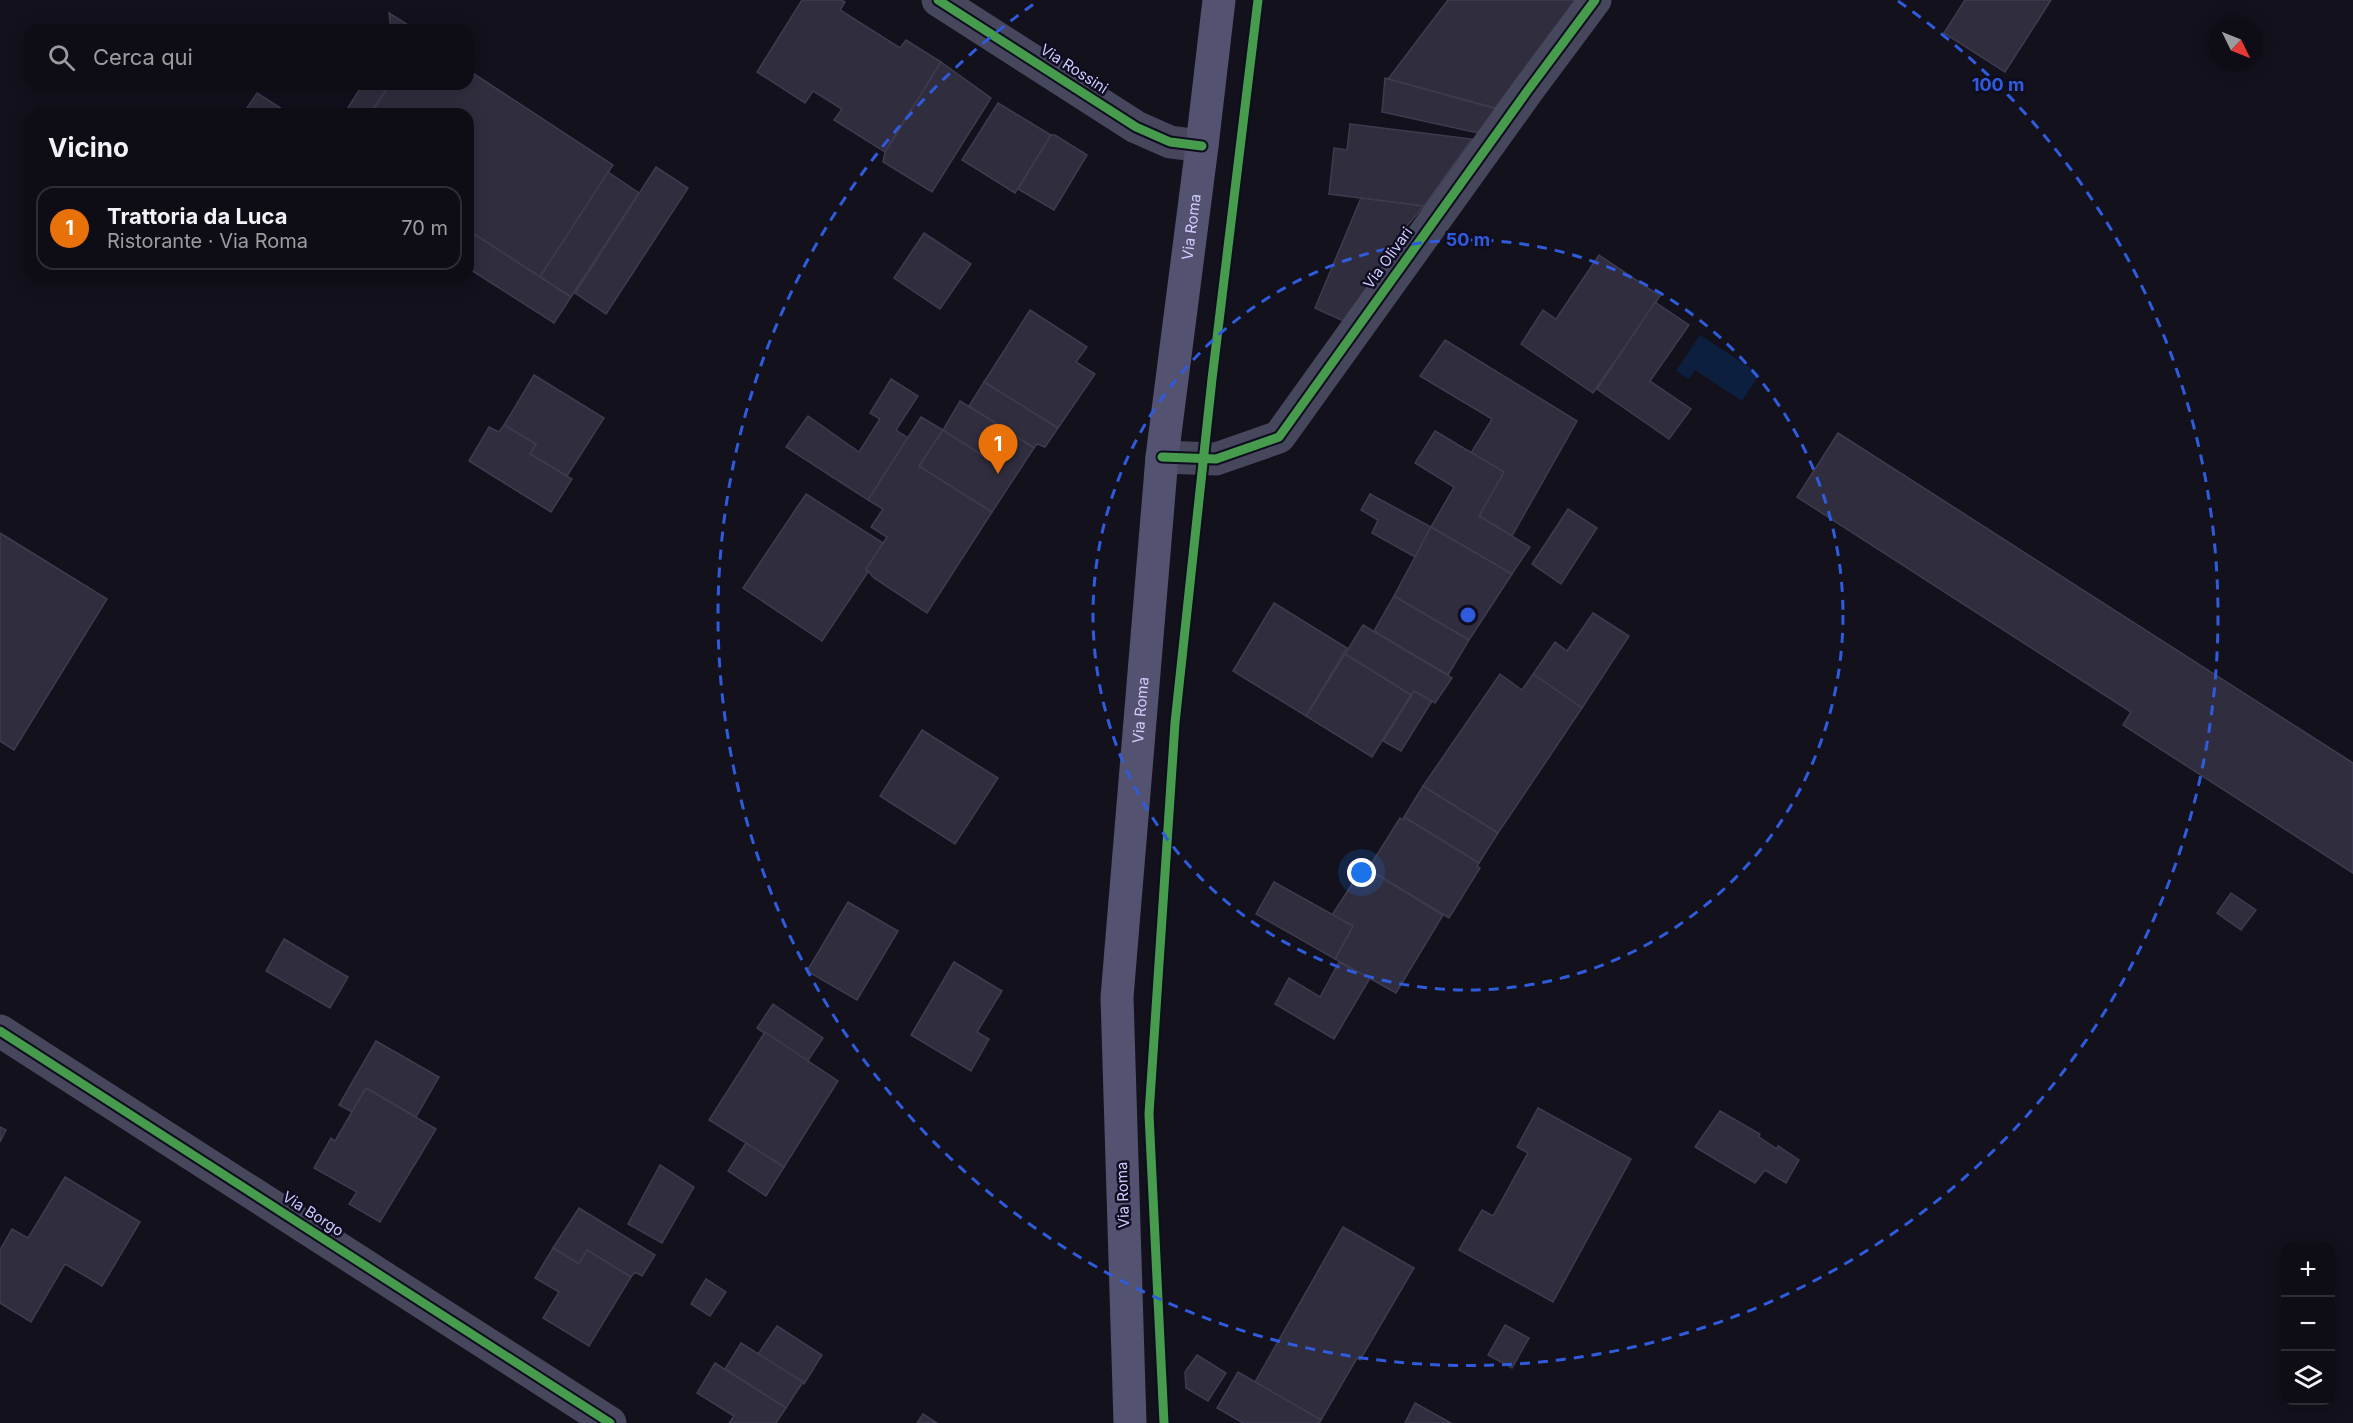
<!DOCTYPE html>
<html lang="it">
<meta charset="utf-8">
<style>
:root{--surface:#0e0d15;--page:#17161e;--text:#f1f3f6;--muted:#9b9ca0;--line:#2e2d34;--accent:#ea580c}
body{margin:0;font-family:Inter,sans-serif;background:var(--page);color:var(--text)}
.controls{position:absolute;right:18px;bottom:18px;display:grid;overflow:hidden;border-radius:12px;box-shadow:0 3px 15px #0003}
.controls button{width:54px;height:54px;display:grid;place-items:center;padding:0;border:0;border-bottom:2px solid var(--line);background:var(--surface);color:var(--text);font:30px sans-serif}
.compass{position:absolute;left:2209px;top:18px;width:54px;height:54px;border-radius:50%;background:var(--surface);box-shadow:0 3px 15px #0003;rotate:133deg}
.you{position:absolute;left:1362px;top:873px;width:21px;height:21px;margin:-15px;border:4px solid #fff;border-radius:50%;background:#1a73e8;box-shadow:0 0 0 9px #1a73e833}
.badge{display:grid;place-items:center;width:39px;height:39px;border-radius:50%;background:var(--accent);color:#fff;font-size:20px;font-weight:700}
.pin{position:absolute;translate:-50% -50px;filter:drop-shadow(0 2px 3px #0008)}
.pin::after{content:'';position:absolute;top:32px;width:21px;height:18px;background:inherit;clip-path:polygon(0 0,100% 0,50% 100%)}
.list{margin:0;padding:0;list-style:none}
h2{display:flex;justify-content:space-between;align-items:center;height:78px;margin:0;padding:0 24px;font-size:26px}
h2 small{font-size:20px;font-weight:400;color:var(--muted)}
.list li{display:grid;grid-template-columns:39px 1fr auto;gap:18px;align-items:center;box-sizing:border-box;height:84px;margin:0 12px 12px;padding:0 12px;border:2px solid var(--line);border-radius:18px}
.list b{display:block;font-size:22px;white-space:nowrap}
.list p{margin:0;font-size:20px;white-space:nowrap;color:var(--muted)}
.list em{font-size:20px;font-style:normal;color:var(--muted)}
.icon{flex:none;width:33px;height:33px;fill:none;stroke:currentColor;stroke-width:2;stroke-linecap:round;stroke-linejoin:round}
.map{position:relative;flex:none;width:2353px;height:1423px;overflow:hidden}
.search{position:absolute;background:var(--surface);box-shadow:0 3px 15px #0003;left:24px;top:24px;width:450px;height:66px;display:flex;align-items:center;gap:15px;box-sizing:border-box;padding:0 21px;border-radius:18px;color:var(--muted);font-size:22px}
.panel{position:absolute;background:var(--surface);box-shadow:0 3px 15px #0003;left:24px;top:108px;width:450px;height:174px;border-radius:18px}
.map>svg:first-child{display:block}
</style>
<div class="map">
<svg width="2353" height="1423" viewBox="0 0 2353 1423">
<rect width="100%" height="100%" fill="#12111c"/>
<polygon fill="#0c1f3e" points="1700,335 1760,374 1742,401 1695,370 1689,379 1676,371"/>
<g fill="#302e3e" stroke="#3e3b50" stroke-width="1.5">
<polygon points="802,0 841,0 845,2 840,10 900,48 906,40 941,62 885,152 834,120 842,109 813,91 805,103 757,72"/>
<polygon points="1448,0 1582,0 1495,108 1388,79"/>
<polygon points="1965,0 2051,0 2005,72 1944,33"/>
<polygon points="389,13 416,30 391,30"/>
<polygon points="941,62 991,98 932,192 883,162 885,152"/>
<polygon points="468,70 613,165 540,277 468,230 468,114 370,114 390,84 468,84"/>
<polygon points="1385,78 1388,79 1497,109 1478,133 1382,112"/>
<polygon points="363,84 390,84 370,114 344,114"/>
<polygon points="257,93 290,114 243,114"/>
<polygon points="998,103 1051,135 1015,193 962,160"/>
<polygon points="1350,124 1472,139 1424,206 1329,194 1334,148 1347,150"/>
<polygon points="1051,135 1055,135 1087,155 1054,210 1018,189"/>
<polygon points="656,167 688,188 606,314 575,293"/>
<polygon points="608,172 639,193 571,297 540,277"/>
<polygon points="1361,198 1424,206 1393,242 1348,323 1315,308"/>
<polygon points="468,230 571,297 554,323 468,268"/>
<polygon points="924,233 971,264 940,309 894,278"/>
<polygon points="1599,255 1660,296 1593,393 1521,344 1543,310 1556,319"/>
<polygon points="1655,302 1689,325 1650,381 1691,409 1669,439 1597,389"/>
<polygon points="1030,310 1087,347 1076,362 1095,374 1058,428 984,382"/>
<polygon points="1445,340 1577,421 1512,536 1479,516 1504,472 1471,453 1492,419 1420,376"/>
<polygon points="534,375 604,418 567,476 530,454 536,444 504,425"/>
<polygon points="891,379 918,396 896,430 908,438 868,500 786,447 808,416 859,452 880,419 870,413"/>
<polygon points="984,382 1058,428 1045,447 1037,444 1034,448 969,406"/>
<polygon points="960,401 1002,427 983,456 943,430"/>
<polygon points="921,417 943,430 919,466 992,512 927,613 874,578 866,569 887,537 871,527 883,509 868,500"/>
<polygon points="504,425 536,444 530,454 572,479 551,512 469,461 489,427 499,432"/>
<polygon points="1002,427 1034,448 992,512 919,466 943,430 983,456"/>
<polygon points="1435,431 1504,472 1479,516 1530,547 1512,574 1431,527 1454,487 1415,463"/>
<polygon points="1838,433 2353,763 2353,873 2123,725 2131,712 1797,497"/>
<polygon points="806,494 883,543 866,569 868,572 822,641 743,588"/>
<polygon points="1370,494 1431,527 1415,557 1372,533 1378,520 1361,510"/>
<polygon points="1568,509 1597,528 1561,584 1532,564"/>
<polygon points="1431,527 1512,574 1469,640 1394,596"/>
<polygon points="0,533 107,599 14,750 0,741"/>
<polygon points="1394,596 1469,640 1448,675 1374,631"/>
<polygon points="1274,603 1347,648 1306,716 1233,671"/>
<polygon points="1593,613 1629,636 1582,708 1533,674 1555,642 1567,651"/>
<polygon points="1363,625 1452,678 1435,703 1414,691 1411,695 1345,654"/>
<polygon points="1345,654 1411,695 1372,757 1306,716"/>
<polygon points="1500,674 1522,690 1533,674 1582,708 1498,833 1423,786"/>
<polygon points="1414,691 1432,701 1401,751 1383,741"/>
<polygon points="922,730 998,778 955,844 880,796"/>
<polygon points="1423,786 1498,833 1479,863 1404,817"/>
<polygon points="1404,817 1479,863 1477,866 1480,868 1449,918 1368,869 1400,818 1403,820"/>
<polygon points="1362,869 1367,871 1368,869 1443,915 1396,993 1335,959 1353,926 1332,915"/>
<polygon points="1274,882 1353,926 1335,959 1256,914"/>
<polygon points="2231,893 2256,910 2241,930 2217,913"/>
<polygon points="848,902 898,931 857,1000 807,971"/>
<polygon points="284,939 348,977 330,1008 266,971"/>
<polygon points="954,962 1002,991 977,1032 989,1039 971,1071 911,1035"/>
<polygon points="1339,962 1370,978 1334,1039 1275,1004 1289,978 1320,997"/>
<polygon points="773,1004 823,1038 807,1062 757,1028"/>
<polygon points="765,1032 838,1081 784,1167 709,1120"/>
<polygon points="376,1041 439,1077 416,1117 366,1088 352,1112 339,1105"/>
<polygon points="366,1088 436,1129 380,1222 349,1204 357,1192 314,1168 331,1138 335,1141"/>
<polygon points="1538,1108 1631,1159 1553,1302 1459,1250 1482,1210 1493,1216 1528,1153 1517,1147"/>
<polygon points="1720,1111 1760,1134 1759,1137 1777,1149 1778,1146 1799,1160 1786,1183 1765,1170 1755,1183 1695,1147"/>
<polygon points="0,1127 6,1130 0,1142"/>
<polygon points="746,1143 784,1167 766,1196 728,1171"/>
<polygon points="660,1165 694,1187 662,1243 628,1224"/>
<polygon points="65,1177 140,1222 102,1286 65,1264 31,1322 0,1303 0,1250 12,1229 28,1238"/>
<polygon points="579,1208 655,1255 642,1276 635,1272 631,1277 587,1250 579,1264 553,1248"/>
<polygon points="1343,1227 1414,1268 1360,1360 1357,1358 1321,1420 1255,1382"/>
<polygon points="553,1248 579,1264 587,1250 631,1277 589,1346 543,1318 559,1292 535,1278"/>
<polygon points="706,1279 726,1292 710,1316 691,1304"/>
<polygon points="1505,1325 1529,1338 1512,1368 1488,1355"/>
<polygon points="777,1326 822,1355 804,1384 758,1354"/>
<polygon points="741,1343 803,1382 786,1408 725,1369"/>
<polygon points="1197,1355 1226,1373 1208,1401 1186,1388 1185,1372"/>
<polygon points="715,1363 786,1408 776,1423 729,1423 734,1416 697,1393"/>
<polygon points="1238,1372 1321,1420 1319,1423 1243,1423 1217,1408"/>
<polygon points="1415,1403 1451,1423 1405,1423"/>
<polygon points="923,1414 937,1423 917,1423"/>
</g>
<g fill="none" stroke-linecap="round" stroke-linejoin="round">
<g stroke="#46465d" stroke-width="33">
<polyline points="938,0 1136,127 1170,142 1202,146"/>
<polyline points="1162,457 1216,459 1279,437 1528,90 1595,0"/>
<polyline points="0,1031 610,1423"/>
</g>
<path stroke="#535270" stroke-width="33" id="s1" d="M1130 1423 1117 997 1162 457 1202 146 1219 0"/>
<defs>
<g id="cycleway">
<polyline points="938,0 1136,127 1170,142 1202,146"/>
<polyline points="1162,457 1216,459 1279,437 1528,90 1595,0"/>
<polyline points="0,1031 610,1423"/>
<polyline points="1164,1423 1149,1114 1175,723 1212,379 1258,0"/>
</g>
</defs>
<use href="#cycleway" stroke="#0f0d20" stroke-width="13"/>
<use href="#cycleway" stroke="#469c4c" stroke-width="9"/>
</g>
<g fill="none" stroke="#2f5bdc" stroke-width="3" stroke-dasharray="10 8">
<circle cx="1468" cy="615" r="375"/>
<path d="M1898 1A750 750 0 1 1 1038 1"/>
</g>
<g text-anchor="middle" stroke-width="5" stroke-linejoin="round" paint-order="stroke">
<g font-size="15" fill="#d0ccff" stroke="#0f0d20">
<text transform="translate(1074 69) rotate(33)" y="5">Via Rossini</text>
<text dy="5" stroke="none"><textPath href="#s1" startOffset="1200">Via Roma</textPath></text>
<text transform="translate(1388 258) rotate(-54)" y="5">Via Olivari</text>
<text dy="5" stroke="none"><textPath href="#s1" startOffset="714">Via Roma</textPath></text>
<text transform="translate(1123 1195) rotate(-92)" y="5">Via Roma</text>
<text transform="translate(313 1214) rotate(33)" y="5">Via Borgo</text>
</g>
</g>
<circle cx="1468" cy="615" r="9" fill="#2f5bdc" stroke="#0f0d20" stroke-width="3"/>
<g font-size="18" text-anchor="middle" font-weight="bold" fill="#2f5bdc" stroke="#0f0d20" stroke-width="5" stroke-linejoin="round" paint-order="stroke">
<text x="1998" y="91">100 m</text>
<text x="1468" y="246">50 m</text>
</g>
</svg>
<div class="controls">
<button>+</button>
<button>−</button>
<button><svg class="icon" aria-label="layers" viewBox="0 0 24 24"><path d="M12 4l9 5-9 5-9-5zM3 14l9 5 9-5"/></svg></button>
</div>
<svg class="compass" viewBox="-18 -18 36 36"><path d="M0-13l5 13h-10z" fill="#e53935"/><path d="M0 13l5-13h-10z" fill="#9b9ca0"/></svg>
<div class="you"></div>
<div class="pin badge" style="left:998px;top:474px;background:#e8710a">1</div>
<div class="search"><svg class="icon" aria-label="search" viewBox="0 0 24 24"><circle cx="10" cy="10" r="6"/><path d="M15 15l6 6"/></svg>Cerca qui</div>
<section class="panel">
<h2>Vicino<small></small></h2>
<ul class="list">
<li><span class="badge" style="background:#e8710a">1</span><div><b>Trattoria da Luca</b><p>Ristorante · Via Roma</p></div><em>70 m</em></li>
</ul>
</section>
</div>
